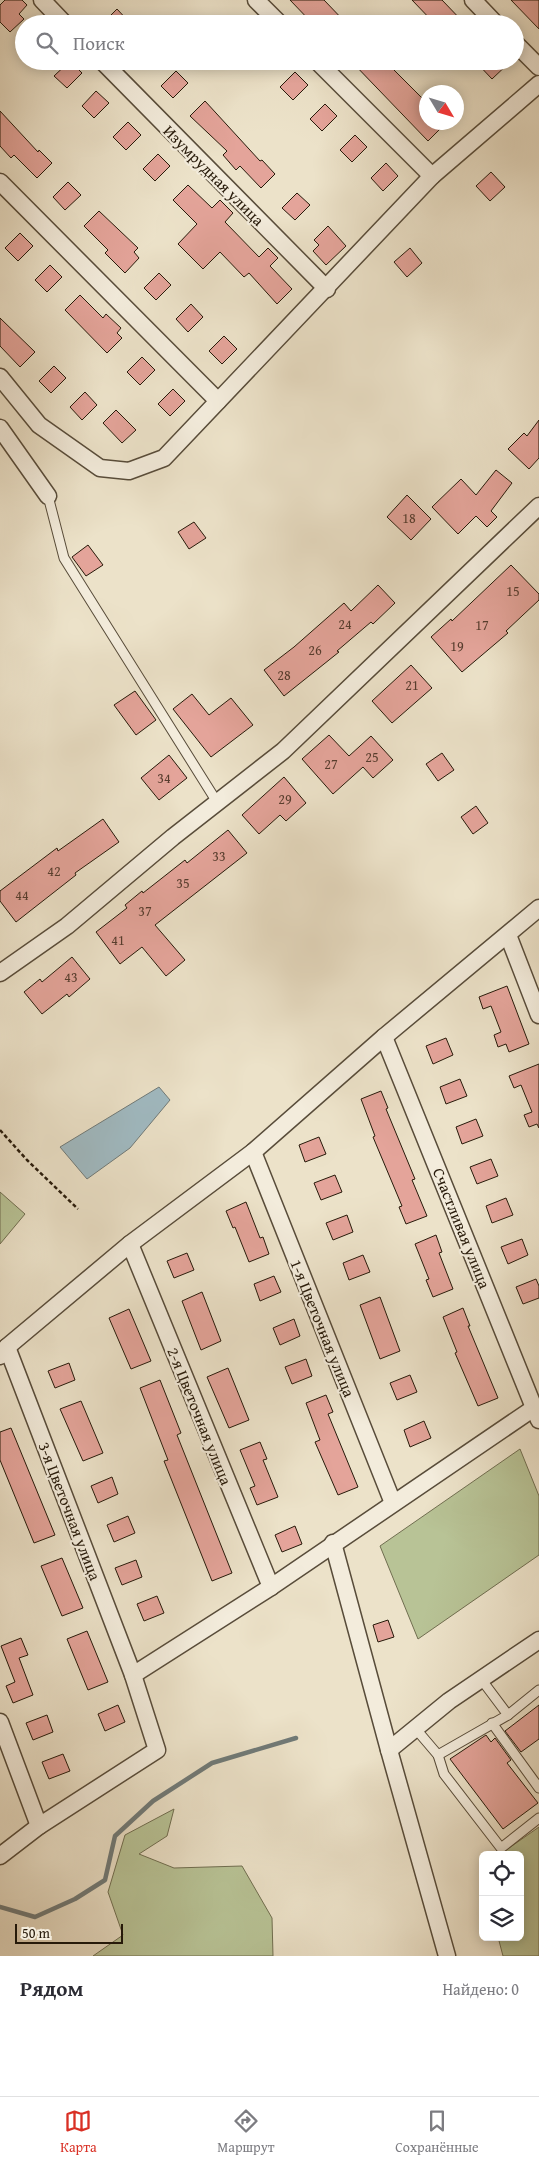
<!DOCTYPE html>
<html lang="ru">
<meta charset="utf-8">
<style>
:root{--surface:#fff;--page:#f7f7f7;--text:#2b2b33;--muted:#7c7c81;--line:#e1e1e2;--accent:#d93025}
body{margin:0;font-family:"Gentium Book Plus",serif;background:var(--page);color:var(--text)}
.controls{position:absolute;right:15px;bottom:15px;display:grid;overflow:hidden;border-radius:8px;box-shadow:0 2px 12px #0003}
.controls button{width:45px;height:45px;display:grid;place-items:center;padding:0;border:0;border-bottom:1px solid var(--line);background:var(--surface);color:var(--text);font:25px sans-serif}
.compass{position:absolute;left:419px;top:85px;width:45px;height:45px;border-radius:50%;background:var(--surface);box-shadow:0 2px 12px #0003;rotate:128deg}
.scale{position:absolute;left:15px;bottom:12px;width:108px;box-sizing:border-box;padding-left:5px;border:2px solid #271a0a;border-top:0;font-size:14px;line-height:18px;white-space:nowrap;color:#271a0a;-webkit-text-stroke:4px #f3ecdc;paint-order:stroke}
.list{margin:0;padding:0;list-style:none}
h2{display:flex;justify-content:space-between;align-items:center;height:65px;margin:0;padding:0 20px;font-size:21px}
h2 small{font-size:16px;font-weight:400;color:var(--muted)}
.icon{flex:none;width:28px;height:28px;fill:none;stroke:currentColor;stroke-width:2;stroke-linecap:round;stroke-linejoin:round}
.map{position:relative;flex:none;width:539px;height:1956px;overflow:hidden}
.search{position:absolute;background:var(--surface);box-shadow:0 2px 12px #0003;left:15px;right:15px;top:15px;height:55px;display:flex;align-items:center;gap:12px;box-sizing:border-box;padding:0 18px;border-radius:28px;color:var(--muted);font-size:19px}
.sheet{height:140px;background:var(--surface)}
nav{display:flex;justify-content:space-around;align-items:center;box-sizing:border-box;height:70px;border-top:1px solid var(--line);background:var(--surface);font-size:14px;color:var(--muted)}
nav a{display:grid;justify-items:center;gap:2px}
nav .on{color:var(--accent)}
.map>svg:first-child{display:block}
</style>
<div class="map">
<svg width="539" height="1956" viewBox="0 0 539 1956">
<rect width="100%" height="100%" fill="#ece2c9"/>
<filter id="stains"><feTurbulence type="fractalNoise" baseFrequency=".004" numOctaves="4"/><feColorMatrix values="0 0 0 0 .2 0 0 0 0 .09 0 0 0 0 .02 0 0 0 .5 -.17"/></filter>
<radialGradient id="worn" r=".72"><stop offset=".6" stop-color="#630" stop-opacity="0"/><stop offset="1" stop-color="#630" stop-opacity=".3"/></radialGradient>
<g fill="#b8c396" stroke="#706e50">
<polygon points="0,1192 25,1214 0,1244"/>
<polygon points="520,1449 539,1496 539,1555 418,1639 380,1546"/>
<polygon points="174,1809 167,1836 139,1854 174,1868 242,1866 272,1918 273,1956 93,1956 123,1935 108,1892 125,1835"/>
<polygon points="539,1827 539,1956 503,1956 498,1937 520,1937 520,1855 499,1855"/>
</g>
<polygon fill="#a0bac2" stroke="#707a78" points="159,1087 170,1100 130,1148 87,1179 60,1147"/>
<g fill="none" stroke-linecap="round" stroke-linejoin="round">
<polyline stroke="#707a78" stroke-width="4.5" points="0,1907 35,1917 75,1899 105,1880 115,1836 153,1801 212,1763 296,1738"/>
</g>
<g fill="#e4a49a" stroke="#271a0a">
<polygon points="5,0 22,0 27,5 19,14 24,19 10,32 0,22 0,5"/>
<polygon points="290,0 324,0 347,24 313,24"/>
<polygon points="412,0 442,0 465,24 435,24"/>
<polygon points="511,0 539,0 539,29"/>
<polygon points="117,9 131,24 102,24"/>
<polygon points="70,61 82,73 67,88 54,76"/>
<polygon points="351,61 385,61 426,102 426,122 447,122 428,141"/>
<polygon points="475,61 511,61 492,79"/>
<polygon points="176,71 188,83 173,98 161,86"/>
<polygon points="295,72 308,85 293,100 280,87"/>
<polygon points="96,91 109,103 94,118 82,106"/>
<polygon points="205,101 260,161 262,160 275,174 261,188 240,166 236,170 223,155 227,151 190,116"/>
<polygon points="325,104 337,116 322,131 310,119"/>
<polygon points="0,111 38,152 39,150 52,163 37,178 14,155 11,158 0,146"/>
<polygon points="128,122 141,135 126,150 113,137"/>
<polygon points="355,135 367,147 352,162 340,150"/>
<polygon points="158,154 170,166 155,181 143,169"/>
<polygon points="386,163 398,176 383,191 371,178"/>
<polygon points="491,172 505,187 490,201 476,186"/>
<polygon points="68,182 81,195 65,210 53,197"/>
<polygon points="188,185 212,208 220,200 233,213 225,222 259,257 268,248 278,258 270,266 292,289 277,304 249,273 244,277 220,252 203,269 178,244 197,224 173,200"/>
<polygon points="297,193 310,205 295,220 282,208"/>
<polygon points="99,211 138,248 134,252 139,258 125,273 105,253 108,250 84,226"/>
<polygon points="328,226 346,246 326,265 313,251 319,245 314,240"/>
<polygon points="20,233 33,246 18,261 5,248"/>
<polygon points="410,248 422,263 407,277 394,262"/>
<polygon points="50,265 62,277 47,292 35,280"/>
<polygon points="159,273 171,285 156,300 144,288"/>
<polygon points="80,295 103,318 106,314 121,328 117,333 122,338 107,353 65,310"/>
<polygon points="191,304 203,317 188,332 176,319"/>
<polygon points="0,318 35,352 20,367 0,346"/>
<polygon points="224,336 237,349 222,364 209,351"/>
<polygon points="142,357 155,370 140,385 127,372"/>
<polygon points="54,366 66,378 51,393 39,381"/>
<polygon points="173,389 185,401 170,416 158,404"/>
<polygon points="85,392 97,405 82,420 70,407"/>
<polygon points="116,410 136,430 122,443 103,423"/>
<polygon points="539,420 539,458 529,469 508,449 524,433 527,436"/>
<polygon points="496,470 512,483 491,511 497,517 487,527 476,516 458,534 432,507 461,479 476,495"/>
<polygon points="407,495 431,519 411,540 387,517"/>
<polygon points="194,522 206,538 189,549 178,532"/>
<polygon points="88,545 103,565 86,576 72,557"/>
<polygon points="511,565 539,594 539,600 506,631 508,633 462,672 431,637 451,619 452,621"/>
<polygon points="378,585 395,603 373,624 371,622 337,651 339,652 284,696 264,670 294,647 344,603 351,611"/>
<polygon points="411,665 432,688 392,723 372,701"/>
<polygon points="135,691 156,720 136,735 114,705"/>
<polygon points="192,694 209,715 231,698 253,725 211,757 173,709"/>
<polygon points="329,735 349,756 371,736 393,760 373,778 363,767 333,794 302,759"/>
<polygon points="442,753 454,770 438,781 426,764"/>
<polygon points="169,755 187,778 159,800 141,778"/>
<polygon points="284,777 306,803 286,821 280,815 259,834 242,815"/>
<polygon points="476,806 488,823 473,834 461,817"/>
<polygon points="103,819 119,842 75,873 76,875 16,922 0,901 0,891 57,848 58,851"/>
<polygon points="228,830 247,853 155,925 185,960 166,976 142,947 120,964 96,932 127,908 125,905 142,891 143,893 185,860 187,863"/>
<polygon points="72,957 90,979 69,997 67,994 42,1014 24,992 40,979 42,982"/>
<polygon points="507,986 529,1044 509,1052 506,1044 498,1047 494,1035 501,1032 491,1006 483,1009 479,997"/>
<polygon points="446,1038 453,1055 433,1064 426,1046"/>
<polygon points="539,1064 539,1128 537,1124 529,1127 524,1115 532,1112 521,1085 514,1088 509,1076"/>
<polygon points="460,1079 467,1096 446,1104 440,1087"/>
<polygon points="381,1091 388,1108 386,1109 415,1179 412,1180 427,1216 406,1224 399,1207 402,1206 373,1137 375,1136 361,1099"/>
<polygon points="476,1119 483,1136 462,1144 456,1127"/>
<polygon points="319,1137 326,1154 305,1162 299,1145"/>
<polygon points="491,1159 498,1176 477,1184 470,1167"/>
<polygon points="335,1175 342,1192 321,1200 314,1183"/>
<polygon points="506,1198 513,1215 492,1223 486,1206"/>
<polygon points="246,1202 260,1238 263,1237 269,1254 249,1262 235,1227 233,1228 226,1211"/>
<polygon points="347,1215 353,1232 333,1240 326,1223"/>
<polygon points="436,1235 442,1252 439,1253 453,1289 433,1297 426,1280 429,1279 415,1244"/>
<polygon points="522,1239 528,1255 508,1264 501,1247"/>
<polygon points="187,1253 194,1270 174,1278 167,1261"/>
<polygon points="363,1255 370,1272 349,1280 343,1263"/>
<polygon points="274,1276 281,1292 260,1301 254,1284"/>
<polygon points="536,1279 539,1286 539,1298 523,1304 516,1287"/>
<polygon points="202,1292 221,1341 201,1350 182,1301"/>
<polygon points="380,1297 400,1351 380,1359 360,1305"/>
<polygon points="463,1308 470,1326 468,1326 498,1398 478,1406 455,1353 457,1352 443,1317"/>
<polygon points="129,1309 151,1361 131,1369 109,1318"/>
<polygon points="294,1319 300,1336 280,1345 273,1328"/>
<polygon points="306,1359 312,1376 292,1384 285,1367"/>
<polygon points="69,1363 75,1380 55,1388 48,1371"/>
<polygon points="228,1368 249,1420 229,1428 207,1377"/>
<polygon points="410,1375 417,1392 397,1400 390,1383"/>
<polygon points="160,1380 181,1433 177,1435 232,1573 212,1581 164,1461 168,1460 140,1388"/>
<polygon points="326,1395 333,1412 328,1414 358,1487 338,1495 315,1442 320,1440 306,1403"/>
<polygon points="81,1401 103,1453 83,1461 60,1409"/>
<polygon points="424,1421 431,1438 410,1447 404,1430"/>
<polygon points="11,1428 55,1535 34,1543 0,1460 0,1432"/>
<polygon points="260,1442 267,1459 263,1460 278,1497 257,1505 250,1488 255,1486 240,1450"/>
<polygon points="112,1477 118,1494 98,1503 91,1486"/>
<polygon points="128,1516 135,1533 114,1542 107,1525"/>
<polygon points="295,1526 302,1544 282,1552 275,1535"/>
<polygon points="62,1558 83,1608 62,1616 41,1566"/>
<polygon points="136,1560 142,1577 122,1585 115,1568"/>
<polygon points="157,1596 164,1613 144,1621 137,1604"/>
<polygon points="388,1620 394,1637 378,1642 373,1625"/>
<polygon points="87,1631 108,1682 88,1690 67,1639"/>
<polygon points="21,1638 28,1655 19,1658 33,1695 13,1703 6,1686 15,1682 1,1646"/>
<polygon points="118,1705 125,1722 105,1731 98,1714"/>
<polygon points="539,1705 539,1739 521,1752 505,1731"/>
<polygon points="47,1715 53,1732 33,1740 26,1723"/>
<polygon points="486,1735 491,1742 495,1738 511,1760 507,1763 538,1803 503,1829 450,1759"/>
<polygon points="63,1754 70,1771 49,1779 42,1762"/>
</g>
<g fill="none" stroke-linecap="round" stroke-linejoin="round">
<defs>
<g id="service">
<polyline points="48,496 64,558 217,802"/>
<polyline points="481,1679 508,1715"/>
<polyline points="492,1723 539,1788"/>
<polyline points="415,1728 438,1755 508,1715 539,1690"/>
<polyline points="438,1755 444,1774 501,1848 539,1818"/>
</g>
<g id="minor">
<polyline points="42,0 65,24"/>
<polyline points="256,0 280,24"/>
<polyline points="473,0 496,24"/>
<polyline points="515,43 539,67"/>
<polyline points="102,61 327,289"/>
<polyline points="317,61 432,176"/>
<polyline points="0,182 218,401"/>
<polyline points="0,377 39,425 100,468 129,471 164,458 432,176 539,84"/>
<polyline points="0,428 48,496"/>
<polyline points="508,935 539,1015"/>
<polyline points="0,973 67,926 173,837 283,751 539,506"/>
<polyline points="384,1037 539,1420"/>
<polyline points="253,1152 393,1503"/>
<polyline points="130,1244 271,1587"/>
<polyline points="0,1356 7,1347 130,1244 253,1152 384,1037 539,908"/>
<polyline points="333,1543 389,1750 447,1956"/>
<polyline points="133,1675 271,1587 534,1408"/>
<polyline points="0,1722 39,1826"/>
<polyline points="389,1750 449,1701 539,1640"/>
<polyline points="0,1856 39,1826 157,1750 133,1675 7,1347"/>
</g>
</defs>
<use href="#service" stroke="#584c3a" stroke-width="11"/>
<use href="#minor" stroke="#584c3a" stroke-width="19"/>
<polyline stroke="#271a0a" stroke-width="2.5" stroke-dasharray="4 2.5" stroke-linecap="butt" points="0,1130 27,1160 78,1209"/>
<use href="#service" stroke="#f3ecdc" stroke-width="9"/>
<use href="#minor" stroke="#f3ecdc" stroke-width="16"/>
</g>
<g text-anchor="middle" stroke-width="4.5" stroke-linejoin="round" paint-order="stroke">
<g font-size="14" fill="#563c2e">
<text x="409" y="523">18</text>
<text x="513" y="596">15</text>
<text x="345" y="629">24</text>
<text x="482" y="630">17</text>
<text x="457" y="651">19</text>
<text x="315" y="655">26</text>
<text x="284" y="680">28</text>
<text x="412" y="690">21</text>
<text x="372" y="762">25</text>
<text x="331" y="769">27</text>
<text x="164" y="783">34</text>
<text x="285" y="804">29</text>
<text x="219" y="861">33</text>
<text x="54" y="876">42</text>
<text x="183" y="888">35</text>
<text x="22" y="900">44</text>
<text x="145" y="916">37</text>
<text x="118" y="945">41</text>
<text x="71" y="982">43</text>
</g>
<g font-size="16" fill="#271a0a" stroke="#f3ecdc">
<text transform="translate(214 175) rotate(45)" y="6">Изумрудная улица</text>
<text transform="translate(462 1228) rotate(68)" y="6">Счастливая улица</text>
<text transform="translate(323 1328) rotate(68)" y="6">1-я Цветочная улица</text>
<text transform="translate(200 1416) rotate(68)" y="6">2-я Цветочная улица</text>
<text transform="translate(70 1511) rotate(69)" y="6">3-я Цветочная улица</text>
</g>
</g>
<rect width="100%" height="100%" filter="url(#stains)"/>
<rect width="100%" height="100%" fill="url(#worn)"/>
</svg>
<div class="controls">
<button><svg class="icon" aria-label="locate" viewBox="0 0 24 24"><circle cx="12" cy="12" r="6"/><path d="M12 2v4M12 18v4M2 12h4M18 12h4"/></svg></button>
<button><svg class="icon" aria-label="layers" viewBox="0 0 24 24"><path d="M12 4l9 5-9 5-9-5zM3 14l9 5 9-5"/></svg></button>
</div>
<svg class="compass" viewBox="-18 -18 36 36"><path d="M0-13l5 13h-10z" fill="#e53935"/><path d="M0 13l5-13h-10z" fill="#7c7c81"/></svg>
<div class="scale">50 m</div>
<div class="search"><svg class="icon" aria-label="search" viewBox="0 0 24 24"><circle cx="10" cy="10" r="6"/><path d="M15 15l6 6"/></svg>Поиск</div>
</div>
<section class="sheet">
<h2>Рядом<small>Найдено: 0</small></h2>
<ul class="list">
</ul>
</section>
<nav>
<a class="on"><svg class="icon" aria-label="map" viewBox="0 0 24 24"><path d="M3 6l6-2 6 2 6-2v14l-6 2-6-2-6 2zM9 4v14M15 6v14"/></svg>Карта</a>
<a><svg class="icon" aria-label="directions" viewBox="0 0 24 24"><path d="M12 3l9 9-9 9-9-9zM9 14v-3h6M13 9l2 2-2 2"/></svg>Маршрут</a>
<a><svg class="icon" aria-label="saved" viewBox="0 0 24 24"><path d="M7 4h10v16l-5-4-5 4z"/></svg>Сохранённые</a>
</nav>
